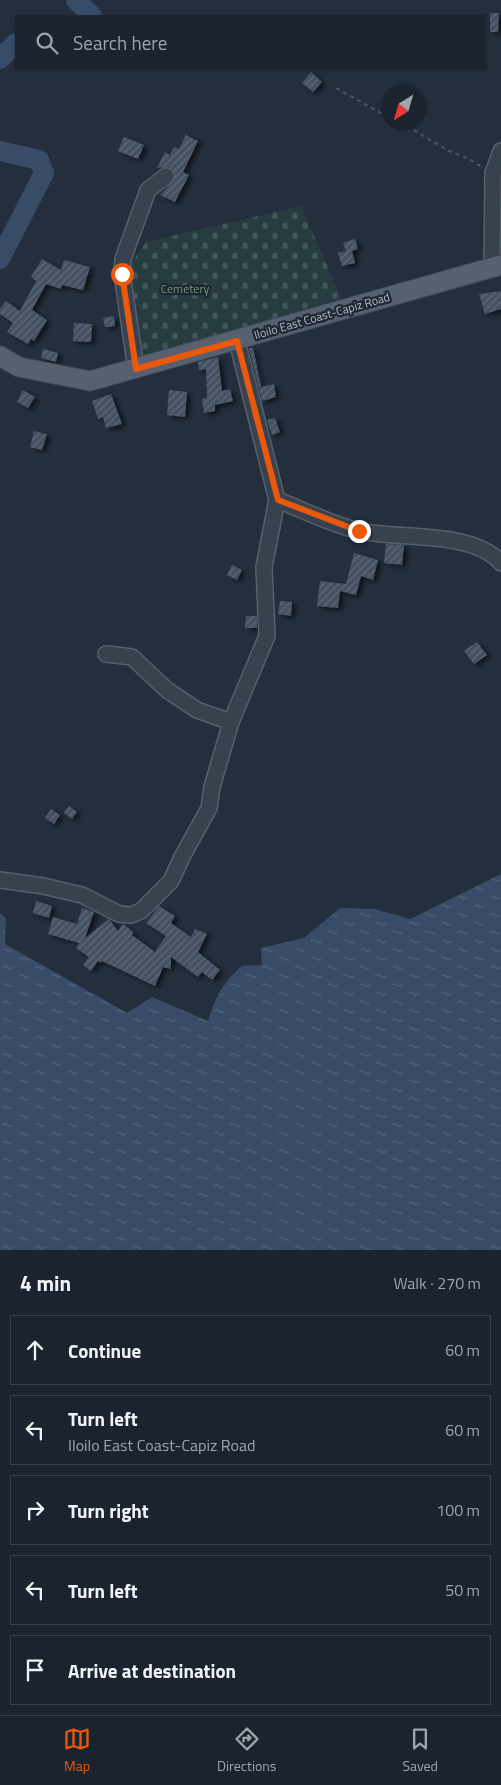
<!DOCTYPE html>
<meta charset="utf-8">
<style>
:root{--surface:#1b232e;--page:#282f3a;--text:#f1f3f6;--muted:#a0a4aa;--line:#39404a;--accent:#ea580c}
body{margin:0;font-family:"Titillium Web",sans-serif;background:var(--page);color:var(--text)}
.compass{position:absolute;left:381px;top:85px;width:45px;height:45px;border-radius:50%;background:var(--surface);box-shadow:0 1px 4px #0004;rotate:217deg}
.stop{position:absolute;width:15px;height:15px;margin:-11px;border:4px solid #ea580c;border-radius:50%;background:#fff}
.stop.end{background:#ea580c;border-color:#fff;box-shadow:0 1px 5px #0008}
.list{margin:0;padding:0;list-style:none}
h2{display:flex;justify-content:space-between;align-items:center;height:65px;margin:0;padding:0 20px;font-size:21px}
h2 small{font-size:16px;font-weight:400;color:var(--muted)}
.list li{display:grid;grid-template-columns:32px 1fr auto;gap:15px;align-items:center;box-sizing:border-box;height:70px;margin:0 10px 10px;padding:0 10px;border:1px solid var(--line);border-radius:0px}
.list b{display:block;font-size:19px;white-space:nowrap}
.list p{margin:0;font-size:16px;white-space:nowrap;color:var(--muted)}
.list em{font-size:16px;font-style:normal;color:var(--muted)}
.icon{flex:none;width:28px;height:28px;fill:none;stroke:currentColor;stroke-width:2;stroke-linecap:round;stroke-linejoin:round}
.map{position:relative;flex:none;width:501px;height:1250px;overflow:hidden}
.search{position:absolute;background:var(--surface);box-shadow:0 1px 4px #0004;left:15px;right:15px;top:15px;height:55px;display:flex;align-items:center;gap:12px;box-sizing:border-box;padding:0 18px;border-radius:0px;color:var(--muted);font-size:19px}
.sheet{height:465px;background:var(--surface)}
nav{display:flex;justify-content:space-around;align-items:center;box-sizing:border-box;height:70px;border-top:1px solid var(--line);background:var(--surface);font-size:14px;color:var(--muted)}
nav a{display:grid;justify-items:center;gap:2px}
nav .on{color:var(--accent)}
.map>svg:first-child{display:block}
</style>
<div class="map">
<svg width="501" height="1250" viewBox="0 0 501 1250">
<defs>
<pattern id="cemetery-stones" width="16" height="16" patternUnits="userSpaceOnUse" patternTransform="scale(1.25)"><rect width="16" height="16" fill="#263c3f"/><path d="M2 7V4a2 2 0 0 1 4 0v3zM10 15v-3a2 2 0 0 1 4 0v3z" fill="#435659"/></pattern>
<pattern id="water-ripples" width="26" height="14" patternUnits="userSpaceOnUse" patternTransform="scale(1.25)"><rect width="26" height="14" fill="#394c67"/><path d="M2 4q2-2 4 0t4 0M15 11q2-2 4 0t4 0" fill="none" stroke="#53647b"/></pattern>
<pattern id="building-hatch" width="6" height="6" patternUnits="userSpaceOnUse" patternTransform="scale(1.25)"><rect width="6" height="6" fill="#455162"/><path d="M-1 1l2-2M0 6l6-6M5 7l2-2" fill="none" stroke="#5d6877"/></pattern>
<filter id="shadow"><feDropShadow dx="4" dy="2.5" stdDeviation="2.5" flood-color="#0009"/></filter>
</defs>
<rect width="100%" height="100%" fill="#242f3e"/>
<polygon fill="url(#cemetery-stones)" points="301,206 341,298 138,359 125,273 146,242"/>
<path fill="url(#water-ripples)" d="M501 874V1250H0V913L6 918 5 944 127 1013 152 997 208 1021C217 994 221 985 242 966L262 965 261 948 304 938 340 908 374 909 410 919Z"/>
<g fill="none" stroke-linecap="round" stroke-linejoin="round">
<g stroke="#394c67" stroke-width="20">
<polyline points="76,0 92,16"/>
<polyline points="0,59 16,43"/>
<polyline points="0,151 39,160 44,173 0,259"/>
</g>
</g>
<g fill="url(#building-hatch)" filter="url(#shadow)">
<polygon points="490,13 499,13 498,32 490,32"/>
<polygon points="311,72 322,82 313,92 302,83"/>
<polygon points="186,135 198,141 183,172 189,175 175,202 160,195 174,180 174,171 169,167 157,168 165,152 170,155 174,147 179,149"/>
<polygon points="124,137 144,145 138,159 118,151"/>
<polygon points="355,239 358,249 352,251 355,263 342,266 338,253 346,251 343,243"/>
<polygon points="42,259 61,270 64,260 90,267 83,290 62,285 61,289 46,284 32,310 47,320 34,341 31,339 28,344 7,332 13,323 0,314 0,309 6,301 20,311 36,281 31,277"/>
<polygon points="501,291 501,309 485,314 479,294"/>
<polygon points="114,316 115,326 105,327 103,318"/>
<polygon points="74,323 92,324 91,342 73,341"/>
<polygon points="249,348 253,348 261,387 274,384 276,397 262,401"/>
<polygon points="43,349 58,353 56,362 41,358"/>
<polygon points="218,357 222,391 230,389 233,401 215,405 215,411 204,413 202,399 207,398 206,369 199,370 198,362"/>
<polygon points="23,390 35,397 28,408 17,402"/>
<polygon points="169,390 187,392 185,417 167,415"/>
<polygon points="111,394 122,424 106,428 103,417 98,419 92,401"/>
<polygon points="275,418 280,432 272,435 267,420"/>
<polygon points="34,431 47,434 42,450 30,447"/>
<polygon points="386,544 404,545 402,565 384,563"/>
<polygon points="354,553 378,560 373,580 361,576 356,595 340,591 338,608 317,606 320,581 346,584"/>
<polygon points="232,565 242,570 237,580 227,575"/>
<polygon points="280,601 292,602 291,616 278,614"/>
<polygon points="246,616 257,616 257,628 245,628"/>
<polygon points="477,642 487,655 474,664 464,651"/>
<polygon points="69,806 77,812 72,819 64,813"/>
<polygon points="51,809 60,815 54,824 45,818"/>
<polygon points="36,901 52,906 49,918 33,913"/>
<polygon points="159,906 175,916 171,923 191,937 195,929 207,934 198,952 220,970 212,980 202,972 198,977 171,957 171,969 163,967 155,986 102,961 101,963 98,961 91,971 83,965 89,957 76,948 79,943 48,934 53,917 77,924 82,908 94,912 85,938 109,919 118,931 123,924 133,932 132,935 155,952 166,936 146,923"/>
</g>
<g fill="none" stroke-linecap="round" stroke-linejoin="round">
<defs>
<g id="minor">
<polyline points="492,267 493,173 501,151"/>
<path d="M237 341 277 500C304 510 332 525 360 531 401 540 473 530 501 563"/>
<polyline points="136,369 122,274 123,259 148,190 166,176"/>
<polyline points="106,654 132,657 167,690 197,710 231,722"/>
<polyline points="0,880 43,886 82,895 119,914 131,915 141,911 171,881 182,857 209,808 212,787 231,722 267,636 264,567 277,500"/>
</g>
<polyline id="major" points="0,356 19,367 90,381 501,265"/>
</defs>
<use href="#minor" stroke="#565f6c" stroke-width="18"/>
<use href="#major" stroke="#414a57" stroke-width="21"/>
<g stroke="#44595c" stroke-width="2" stroke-dasharray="4 4" stroke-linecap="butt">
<polyline points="336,88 388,117"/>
<polyline points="400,122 449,151 467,158 482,167"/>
</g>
<use href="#minor" stroke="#38414e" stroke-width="15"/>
<use href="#major" stroke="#56606e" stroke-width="19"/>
</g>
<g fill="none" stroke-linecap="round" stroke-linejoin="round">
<polyline stroke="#ea580c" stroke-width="6" points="122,274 136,369 237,341 278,500 359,531"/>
</g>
<g text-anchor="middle" stroke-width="4.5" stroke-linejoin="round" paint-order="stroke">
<g font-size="12" fill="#6b9a76" stroke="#1d2633">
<text x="185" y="293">Cemetery</text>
</g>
<g font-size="12" fill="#b4bcc9" stroke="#1d2633">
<text transform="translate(322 316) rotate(-16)" y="4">Iloilo East Coast-Capiz Road</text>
</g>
</g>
</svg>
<svg class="compass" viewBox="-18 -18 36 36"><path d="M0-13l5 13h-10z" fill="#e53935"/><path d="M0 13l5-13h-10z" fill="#a0a4aa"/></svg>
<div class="stop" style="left:122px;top:274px"></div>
<div class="stop end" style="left:359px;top:531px"></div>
<div class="search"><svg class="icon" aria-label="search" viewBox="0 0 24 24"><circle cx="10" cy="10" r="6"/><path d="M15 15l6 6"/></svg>Search here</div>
</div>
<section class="sheet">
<h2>4 min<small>Walk · 270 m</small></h2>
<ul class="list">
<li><svg class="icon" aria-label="ahead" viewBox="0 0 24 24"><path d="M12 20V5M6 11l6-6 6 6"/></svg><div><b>Continue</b></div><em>60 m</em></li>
<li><svg class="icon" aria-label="left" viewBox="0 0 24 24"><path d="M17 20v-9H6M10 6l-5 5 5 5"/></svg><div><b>Turn left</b><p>Iloilo East Coast-Capiz Road</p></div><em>60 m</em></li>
<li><svg class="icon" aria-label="right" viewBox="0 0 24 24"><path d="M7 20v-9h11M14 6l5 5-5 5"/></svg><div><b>Turn right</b></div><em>100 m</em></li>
<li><svg class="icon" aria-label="left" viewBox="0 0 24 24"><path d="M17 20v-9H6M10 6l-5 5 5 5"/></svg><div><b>Turn left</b></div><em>50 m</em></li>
<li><svg class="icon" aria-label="arrive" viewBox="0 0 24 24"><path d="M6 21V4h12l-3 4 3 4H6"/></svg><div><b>Arrive at destination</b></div></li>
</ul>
</section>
<nav>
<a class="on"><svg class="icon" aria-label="map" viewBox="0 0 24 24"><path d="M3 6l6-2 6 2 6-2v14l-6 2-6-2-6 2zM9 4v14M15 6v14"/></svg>Map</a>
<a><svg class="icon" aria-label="directions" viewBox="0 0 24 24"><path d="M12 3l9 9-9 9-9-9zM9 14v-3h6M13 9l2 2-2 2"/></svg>Directions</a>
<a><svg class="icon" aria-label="saved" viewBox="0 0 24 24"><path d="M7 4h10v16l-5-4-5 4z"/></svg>Saved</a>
</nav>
